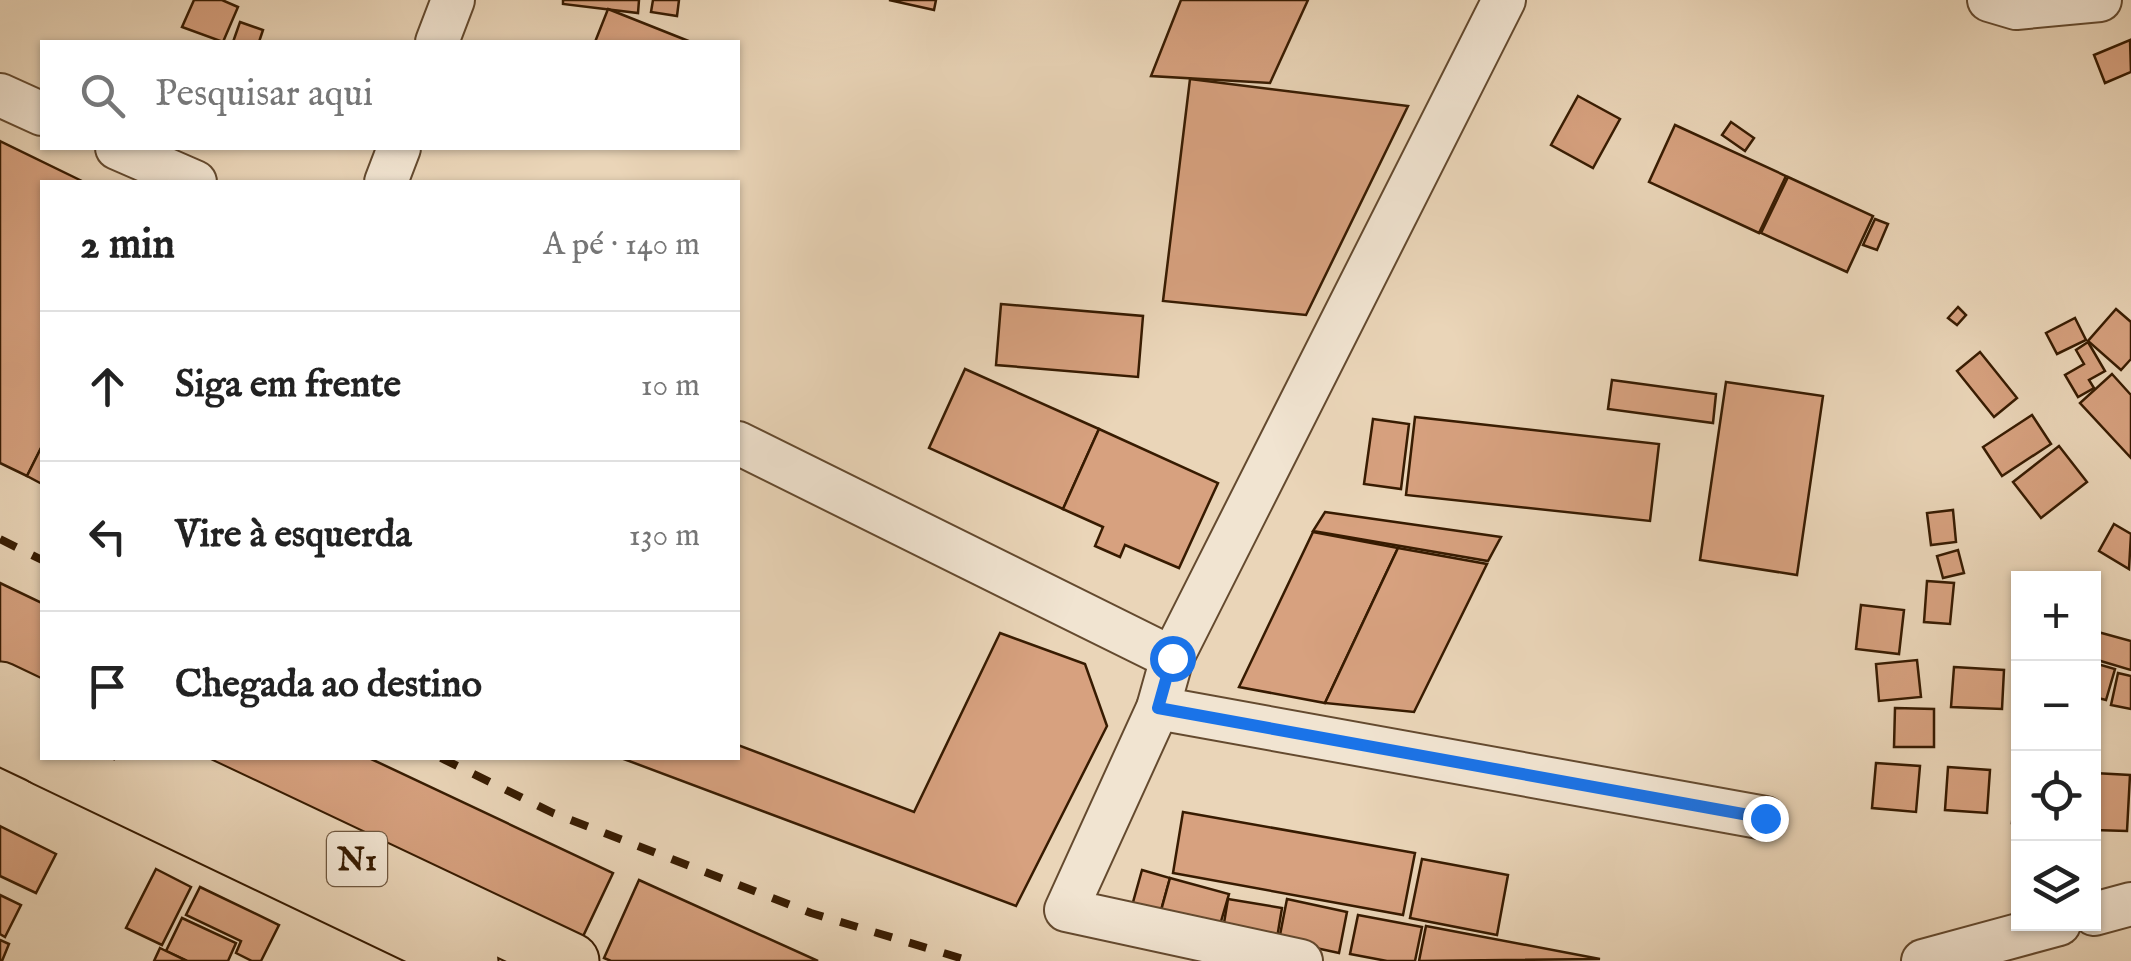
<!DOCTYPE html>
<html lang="pt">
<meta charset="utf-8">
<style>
:root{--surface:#fff;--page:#f6f6f6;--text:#222;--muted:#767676;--line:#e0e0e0}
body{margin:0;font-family:"IM FELL English",serif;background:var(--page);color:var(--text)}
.controls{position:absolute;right:30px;bottom:30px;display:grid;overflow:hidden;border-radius:0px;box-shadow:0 2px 8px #0004}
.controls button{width:90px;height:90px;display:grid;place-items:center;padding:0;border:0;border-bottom:2px solid var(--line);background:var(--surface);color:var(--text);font:50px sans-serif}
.stop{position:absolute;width:30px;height:30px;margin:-22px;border:8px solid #1a73e8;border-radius:50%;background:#fff}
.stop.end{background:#1a73e8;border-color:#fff;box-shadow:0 2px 10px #0008}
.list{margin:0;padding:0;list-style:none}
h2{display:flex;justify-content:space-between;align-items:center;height:130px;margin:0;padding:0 40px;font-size:42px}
h2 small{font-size:32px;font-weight:400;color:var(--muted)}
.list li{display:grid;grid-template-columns:65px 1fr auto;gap:30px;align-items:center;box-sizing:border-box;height:150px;padding:0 40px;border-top:2px solid var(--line)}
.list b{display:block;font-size:38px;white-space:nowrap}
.list em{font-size:32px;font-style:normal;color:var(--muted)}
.icon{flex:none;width:55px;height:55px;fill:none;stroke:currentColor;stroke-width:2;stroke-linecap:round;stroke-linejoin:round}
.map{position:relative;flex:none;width:2131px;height:961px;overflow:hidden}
.search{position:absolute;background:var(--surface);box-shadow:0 2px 8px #0004;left:40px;top:40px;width:700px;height:110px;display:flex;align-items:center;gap:25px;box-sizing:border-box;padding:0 35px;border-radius:0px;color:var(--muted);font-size:38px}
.panel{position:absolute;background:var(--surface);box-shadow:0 2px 8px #0004;left:40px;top:180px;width:700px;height:580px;border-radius:0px}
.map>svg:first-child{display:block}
</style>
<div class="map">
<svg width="2131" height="961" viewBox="0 0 2131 961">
<rect width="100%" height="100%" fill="#ead5b8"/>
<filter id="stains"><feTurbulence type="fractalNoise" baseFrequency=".002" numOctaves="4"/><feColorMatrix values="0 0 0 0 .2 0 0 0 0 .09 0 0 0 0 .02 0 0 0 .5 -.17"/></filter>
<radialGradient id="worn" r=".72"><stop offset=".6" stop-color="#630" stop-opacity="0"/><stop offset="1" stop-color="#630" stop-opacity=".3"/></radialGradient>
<g fill="#d7a17f" stroke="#371b01" stroke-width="2.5">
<polygon points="194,0 222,0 238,7 223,42 182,27"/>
<polygon points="563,0 639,0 638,13 563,4"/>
<polygon points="653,0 679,0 677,16 651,12"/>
<polygon points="889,0 936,0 934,10"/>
<polygon points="1181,0 1308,0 1270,83 1151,76"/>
<polygon points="608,9 691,42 595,42"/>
<polygon points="240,22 263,30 259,42 233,42"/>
<polygon points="2130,40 2131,72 2105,83 2094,55"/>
<polygon points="1190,79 1408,106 1306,315 1163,301"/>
<polygon points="1578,96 1620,119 1593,168 1551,145"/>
<polygon points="1731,122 1754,138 1745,151 1722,135"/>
<polygon points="1675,125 1786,176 1759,233 1649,182"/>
<polygon points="0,141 84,182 42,182 42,446 27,476 0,463"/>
<polygon points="1788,177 1873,216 1847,272 1761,233"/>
<polygon points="1875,219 1888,224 1877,250 1863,245"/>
<polygon points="1001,304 1143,316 1138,377 996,365"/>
<polygon points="1958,307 1966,315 1957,325 1948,318"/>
<polygon points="2116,309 2131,322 2131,359 2121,370 2088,341"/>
<polygon points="2075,318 2086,340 2057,354 2046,333"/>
<polygon points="2088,342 2105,371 2089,380 2094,388 2078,397 2065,375 2084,364 2076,350"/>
<polygon points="1980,352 2017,398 1994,417 1957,371"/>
<polygon points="965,369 1099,429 1063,509 929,448"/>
<polygon points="2112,374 2131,395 2131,458 2080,403"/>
<polygon points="1612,380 1716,394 1713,423 1608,409"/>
<polygon points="1726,382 1823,396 1797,575 1700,560"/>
<polygon points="2032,415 2051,444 2002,476 1983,447"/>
<polygon points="1415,417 1659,444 1650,521 1406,495"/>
<polygon points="1373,419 1409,424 1401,489 1364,484"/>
<polygon points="1099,429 1218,483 1179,568 1125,545 1120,557 1095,546 1103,527 1063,509"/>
<polygon points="42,446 42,484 27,476"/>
<polygon points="2059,446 2087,482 2041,518 2013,482"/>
<polygon points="1953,510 1956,542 1931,545 1927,513"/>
<polygon points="1325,512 1501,537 1488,561 1313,531"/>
<polygon points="2114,524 2131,534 2129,569 2099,551"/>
<polygon points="1313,532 1398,548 1325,703 1239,687"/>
<polygon points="1398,548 1487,564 1414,712 1325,703"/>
<polygon points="1958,550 1964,573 1943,578 1937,556"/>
<polygon points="1927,581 1954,583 1950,624 1924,622"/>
<polygon points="0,583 42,603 42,696 0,676"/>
<polygon points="1861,605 1904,610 1899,654 1856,649"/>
<polygon points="2098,632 2131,641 2131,670 2094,659"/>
<polygon points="1000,633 1085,664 1107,726 1016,906 621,758 738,758 738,745 914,812"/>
<polygon points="1917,660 1921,697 1879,701 1876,664"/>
<polygon points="2094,663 2115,669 2106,700 2094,697"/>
<polygon points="1954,667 2004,670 2002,709 1951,707"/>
<polygon points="2118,673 2131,676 2131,709 2111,705"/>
<polygon points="1895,708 1934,709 1934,747 1894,747"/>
<polygon points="172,758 369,758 613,873 577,949"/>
<polygon points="1876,763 1920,766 1916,812 1872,808"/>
<polygon points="1948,767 1990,770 1987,813 1945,810"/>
<polygon points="2016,773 2018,773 2018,823 2012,823"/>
<polygon points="2094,773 2130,775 2127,831 2094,830"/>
<polygon points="1183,812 1415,853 1403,915 1173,873"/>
<polygon points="0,826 56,854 36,893 0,876"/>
<polygon points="1422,859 1508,875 1497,935 1410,918"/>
<polygon points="156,869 191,887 162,945 126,928"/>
<polygon points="1142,870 1170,878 1158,921 1130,913"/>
<polygon points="1170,878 1229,894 1217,935 1159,918"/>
<polygon points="639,880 818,961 611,961 604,958"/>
<polygon points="200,887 279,925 261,961 252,961 236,953 241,941 186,915"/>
<polygon points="0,895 21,905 5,937 0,934"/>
<polygon points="1228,899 1282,908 1276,944 1222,935"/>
<polygon points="1287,899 1347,912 1339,953 1279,940"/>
<polygon points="1358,915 1422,927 1415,961 1387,961 1350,954"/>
<polygon points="182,918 236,943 228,961 187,961 166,951"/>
<polygon points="1426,926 1600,959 1419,961"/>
<polygon points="0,940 9,944 2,961 0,961"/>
<polygon points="160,948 166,951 187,961 154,961"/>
</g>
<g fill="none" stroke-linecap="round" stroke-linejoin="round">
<defs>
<g id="minor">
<polyline points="1989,0 2016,8 2100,0"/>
<polyline points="437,42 453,0"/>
<polyline points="0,95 42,114"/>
<polyline points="117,148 195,182"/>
<polyline points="386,182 399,148"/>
<polyline points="738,443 1172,658"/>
<polyline points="1158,708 1765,818"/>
<polyline points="2094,914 2131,904"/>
<polyline points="1301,961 1066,910 1158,708 1172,658 1504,0"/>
<polyline points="1923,961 2059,924"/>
</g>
<g id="highway">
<polyline points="0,690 42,710"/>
<polyline points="0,736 42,756"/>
<polyline points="45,758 470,961"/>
<polyline points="142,758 571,961"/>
</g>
</defs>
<use href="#minor" stroke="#644a2f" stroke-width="46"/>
<use href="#highway" stroke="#371b01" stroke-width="59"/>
<use href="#minor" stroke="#f1e4d1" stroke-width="42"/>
<use href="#highway" stroke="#ead5b8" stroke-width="55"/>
<g stroke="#371b01" stroke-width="8" stroke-dasharray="18 18" stroke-linecap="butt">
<polyline points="0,539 42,560"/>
<polyline points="441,758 553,813 811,913 970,961"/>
</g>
</g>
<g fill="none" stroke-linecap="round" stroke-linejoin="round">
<polyline stroke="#1a73e8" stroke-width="12" points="1172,658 1158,708 1765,818"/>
</g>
<g text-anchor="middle" stroke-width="9" stroke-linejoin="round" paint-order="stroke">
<rect fill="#f1e4d1" stroke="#6f573f" stroke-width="2.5" x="327" y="832" width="60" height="54" rx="8"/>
<g font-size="32" font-weight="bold" fill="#371b01">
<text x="357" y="870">N1</text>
</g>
</g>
<rect width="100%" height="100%" filter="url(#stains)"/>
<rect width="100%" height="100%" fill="url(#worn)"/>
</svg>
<div class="controls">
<button>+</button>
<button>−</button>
<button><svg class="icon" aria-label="locate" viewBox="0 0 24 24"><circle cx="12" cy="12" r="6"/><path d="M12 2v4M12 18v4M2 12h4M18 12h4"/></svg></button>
<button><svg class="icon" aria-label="layers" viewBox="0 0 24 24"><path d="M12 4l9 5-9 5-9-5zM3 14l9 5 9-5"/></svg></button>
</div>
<div class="stop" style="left:1172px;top:658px"></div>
<div class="stop end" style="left:1765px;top:818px"></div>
<div class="search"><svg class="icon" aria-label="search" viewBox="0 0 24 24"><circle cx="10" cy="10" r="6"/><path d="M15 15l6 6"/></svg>Pesquisar aqui</div>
<section class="panel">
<h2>2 min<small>A pé · 140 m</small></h2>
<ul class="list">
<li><svg class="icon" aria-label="ahead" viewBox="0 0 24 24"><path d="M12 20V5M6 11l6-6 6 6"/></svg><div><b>Siga em frente</b></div><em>10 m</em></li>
<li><svg class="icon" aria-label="left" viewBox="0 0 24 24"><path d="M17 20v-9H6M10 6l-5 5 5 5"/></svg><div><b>Vire à esquerda</b></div><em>130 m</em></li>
<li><svg class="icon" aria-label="arrive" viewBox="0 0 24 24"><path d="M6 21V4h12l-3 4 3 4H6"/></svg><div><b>Chegada ao destino</b></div></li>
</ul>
</section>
</div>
